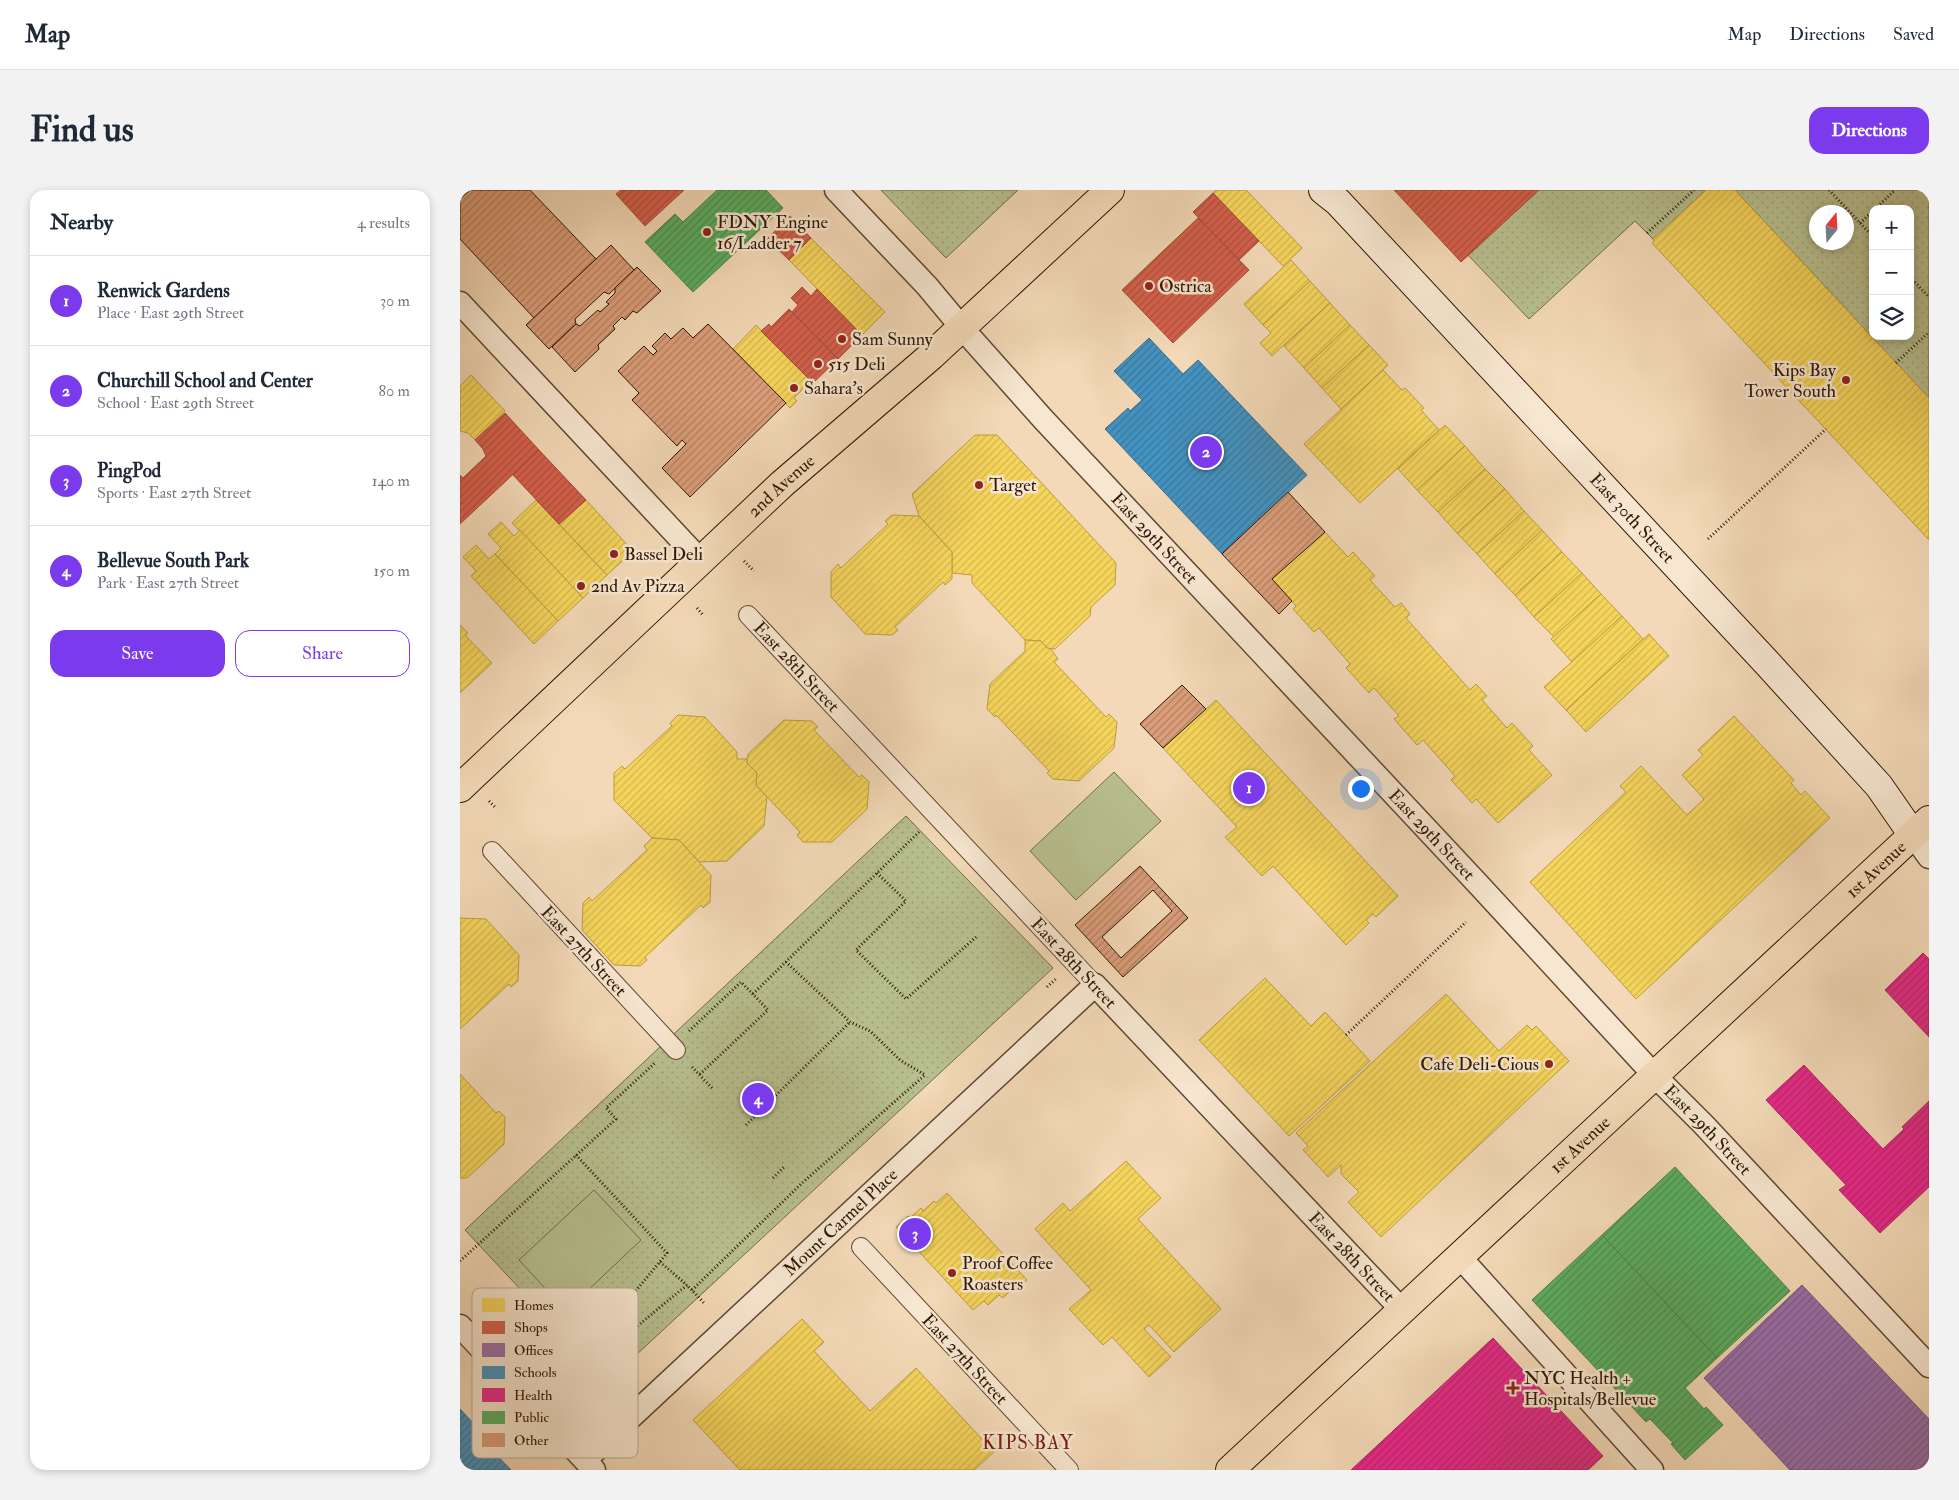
<!DOCTYPE html>
<meta charset="utf-8">
<style>
:root{--surface:#fff;--page:#f2f2f3;--text:#1f2937;--muted:#747a83;--line:#e0e1e3;--accent:#7c3aed}
body{margin:0;font-family:"IM FELL Double Pica",serif;background:var(--page);color:var(--text)}
.controls{position:absolute;right:15px;top:15px;display:grid;overflow:hidden;border-radius:10px;box-shadow:0 2px 8px #0003}
.controls button{width:45px;height:45px;display:grid;place-items:center;padding:0;border:0;border-bottom:1px solid var(--line);background:var(--surface);color:var(--text);font:25px sans-serif}
.compass{position:absolute;left:1349px;top:15px;width:45px;height:45px;border-radius:50%;background:var(--surface);box-shadow:0 2px 8px #0003;rotate:18deg}
.you{position:absolute;left:900px;top:598px;width:18px;height:18px;margin:-12px;border:4px solid #fff;border-radius:50%;background:#1a73e8;box-shadow:0 0 0 8px #1a73e833}
.badge{display:grid;place-items:center;width:32px;height:32px;border-radius:50%;background:var(--accent);color:#fff;font-size:16px;font-weight:700}
.pin{position:absolute;translate:-50% -50%;border:2px solid #fff;box-shadow:0 1px 5px #0006}
.list{margin:0;padding:0;list-style:none}
h2{display:flex;justify-content:space-between;align-items:center;height:65px;margin:0;padding:0 20px;font-size:21px}
h2 small{font-size:16px;font-weight:400;color:var(--muted)}
.list li{display:grid;grid-template-columns:32px 1fr auto;gap:15px;align-items:center;box-sizing:border-box;height:90px;padding:0 20px;border-top:1px solid var(--line)}
.list b{display:block;font-size:19px;white-space:nowrap}
.list p{margin:0;font-size:16px;white-space:nowrap;color:var(--muted)}
.list em{font-size:16px;font-style:normal;color:var(--muted)}
.actions{display:flex;gap:10px;padding:15px 20px}
.actions a{flex:1;padding:11px 0;border:1px solid var(--accent);border-radius:15px;text-align:center;font-size:18px;color:var(--accent)}
.actions .main{background:var(--accent);color:#fff}
.icon{flex:none;width:28px;height:28px;fill:none;stroke:currentColor;stroke-width:2;stroke-linecap:round;stroke-linejoin:round}
.map{position:relative;flex:none;width:1469px;height:1280px;overflow:hidden;border-radius:15px}
header{display:flex;align-items:center;gap:30px;box-sizing:border-box;height:70px;padding:0 25px;background:var(--surface);border-bottom:1px solid var(--line)}
header strong{font-size:24px}
nav{display:flex;gap:28px;margin-inline-start:auto;font-size:18px}
.intro{display:flex;align-items:center;justify-content:space-between;box-sizing:border-box;height:120px;padding:0 30px}
h1{margin:0;font-size:35px}
.button{padding:12px 22px;border-radius:15px;background:var(--accent);color:#fff;font-size:18px;font-weight:700}
main{display:flex;gap:30px;padding:0 30px}
aside{flex:1;background:var(--surface);border-radius:15px;box-shadow:0 2px 8px #0003}
.map>svg:first-child{display:block}
</style>
<header>
<strong>Map</strong>
<nav><a>Map</a><a>Directions</a><a>Saved</a></nav>
</header>
<div class="intro"><h1>Find us</h1><a class="button">Directions</a></div>
<main>
<aside>
<h2>Nearby<small>4 results</small></h2>
<ul class="list">
<li><span class="badge">1</span><div><b>Renwick Gardens</b><p>Place · East 29th Street</p></div><em>30 m</em></li>
<li><span class="badge">2</span><div><b>Churchill School and Center</b><p>School · East 29th Street</p></div><em>80 m</em></li>
<li><span class="badge">3</span><div><b>PingPod</b><p>Sports · East 27th Street</p></div><em>140 m</em></li>
<li><span class="badge">4</span><div><b>Bellevue South Park</b><p>Park · East 27th Street</p></div><em>150 m</em></li>
</ul>
<div class="actions"><a class="main">Save</a><a>Share</a></div>
</aside>
<div class="map">
<svg width="1469" height="1280" viewBox="0 0 1469 1280">
<defs>
<pattern id="park-dots" width="8" height="8" patternUnits="userSpaceOnUse" patternTransform="scale(1.25)"><rect width="8" height="8" fill="#b8c090"/><path d="M2 2h.1M6 6h.1" fill="none" stroke="#9ea47b" stroke-width="1.8" stroke-linecap="round"/></pattern>
<pattern id="homes-hatch" width="6" height="6" patternUnits="userSpaceOnUse" patternTransform="scale(1.25)"><rect width="6" height="6" fill="#f6d55c"/><path d="M-1 1l2-2M0 6l6-6M5 7l2-2" fill="none" stroke="#d3b64e"/></pattern>
<pattern id="shops-hatch" width="6" height="6" patternUnits="userSpaceOnUse" patternTransform="scale(1.25)"><rect width="6" height="6" fill="#d6604d"/><path d="M-1 1l2-2M0 6l6-6M5 7l2-2" fill="none" stroke="#ae4e3e"/></pattern>
<pattern id="offices-hatch" width="6" height="6" patternUnits="userSpaceOnUse" patternTransform="scale(1.25)"><rect width="6" height="6" fill="#9970ab"/><path d="M-1 1l2-2M0 6l6-6M5 7l2-2" fill="none" stroke="#7d5b89"/></pattern>
<pattern id="schools-hatch" width="6" height="6" patternUnits="userSpaceOnUse" patternTransform="scale(1.25)"><rect width="6" height="6" fill="#4393c3"/><path d="M-1 1l2-2M0 6l6-6M5 7l2-2" fill="none" stroke="#38779c"/></pattern>
<pattern id="health-hatch" width="6" height="6" patternUnits="userSpaceOnUse" patternTransform="scale(1.25)"><rect width="6" height="6" fill="#e7298a"/><path d="M-1 1l2-2M0 6l6-6M5 7l2-2" fill="none" stroke="#bc226f"/></pattern>
<pattern id="public-hatch" width="6" height="6" patternUnits="userSpaceOnUse" patternTransform="scale(1.25)"><rect width="6" height="6" fill="#5aae61"/><path d="M-1 1l2-2M0 6l6-6M5 7l2-2" fill="none" stroke="#4b8d4e"/></pattern>
<pattern id="building-hatch" width="6" height="6" patternUnits="userSpaceOnUse" patternTransform="scale(1.25)"><rect width="6" height="6" fill="#db9e7a"/><path d="M-1 1l2-2M0 6l6-6M5 7l2-2" fill="none" stroke="#b28062"/></pattern>
</defs>
<rect width="100%" height="100%" fill="#f3d9b7"/>
<filter id="stains"><feTurbulence type="fractalNoise" baseFrequency=".004" numOctaves="4"/><feColorMatrix values="0 0 0 0 .2 0 0 0 0 .09 0 0 0 0 .02 0 0 0 .5 -.17"/></filter>
<radialGradient id="worn" r=".72"><stop offset=".6" stop-color="#630" stop-opacity="0"/><stop offset="1" stop-color="#630" stop-opacity=".3"/></radialGradient>
<g fill="url(#park-dots)" stroke="#726c4b" fill-rule="evenodd">
<polygon points="421,0 558,0 486,68"/>
<polygon points="1079,0 1246,0 1193,49 1175,31 1069,129 1008,65"/>
<path d="M1275 0H1469V208ZM1413 19H1450V146H1413ZM1356 22H1386V52H1356Z"/>
<polygon points="446,626 593,778 147,1192 5,1040"/>
</g>
<g fill="#b8c090" stroke="#726c4b">
<polygon points="654,582 701,631 616,710 570,661"/>
<polygon points="134,1000 181,1050 106,1121 59,1070"/>
</g>
<g fill="url(#homes-hatch)" stroke="#ba9c42">
<polygon points="756,0 786,0 842,58 823,76 753,3"/>
<polygon points="1246,0 1275,0 1469,208 1469,350 1192,53 1194,51 1193,49"/>
<polygon points="351,48 425,122 402,145 329,70"/>
<polygon points="831,70 850,91 803,135 784,114"/>
<polygon points="850,91 870,113 812,166 800,153 811,143 803,135"/>
<polygon points="870,113 890,135 844,178 824,156"/>
<polygon points="296,135 355,195 348,202 344,198 334,208 337,211 330,218 273,159"/>
<polygon points="890,135 909,155 862,198 844,178"/>
<polygon points="909,155 928,175 881,219 862,198"/>
<polygon points="923,180 942,200 945,198 964,218 961,220 979,240 900,313 844,254"/>
<polygon points="11,185 45,221 15,250 8,243 0,241 0,196"/>
<polygon points="985,235 1005,256 957,300 938,279"/>
<polygon points="515,245 537,245 656,373 655,395 631,417 630,426 595,459 587,458 581,451 565,450 512,393 512,385 492,383 492,362 459,326 452,304"/>
<polygon points="1005,256 1025,279 978,322 957,300"/>
<polygon points="1025,279 1045,299 997,343 978,322"/>
<polygon points="1045,299 1064,321 1017,364 997,343"/>
<polygon points="76,310 147,385 123,408 52,333"/>
<polygon points="126,310 173,361 147,385 99,334"/>
<polygon points="1064,321 1082,340 1035,384 1017,364"/>
<polygon points="432,325 459,326 492,362 492,389 485,395 483,392 435,437 438,440 432,445 405,444 371,407 371,382 378,374 381,378 428,334 425,331"/>
<polygon points="41,332 54,346 60,340 123,408 98,431 35,364 41,358 28,344"/>
<polygon points="1082,340 1102,362 1055,405 1035,384"/>
<polygon points="865,342 888,367 893,362 915,386 910,390 935,417 941,413 950,424 946,428 1010,500 1016,494 1027,506 1022,510 1047,538 1052,533 1073,556 1069,560 1092,585 1038,633 1016,609 1012,613 991,590 995,586 963,550 957,555 934,529 939,526 914,498 909,503 886,478 890,474 859,438 854,442 833,419 836,416 812,389"/>
<polygon points="16,355 29,369 35,364 98,431 74,454 11,386 16,381 3,367"/>
<polygon points="1102,362 1122,383 1074,427 1055,405"/>
<polygon points="1122,383 1141,404 1094,447 1074,427"/>
<polygon points="1141,404 1162,426 1112,472 1091,449"/>
<polygon points="1162,426 1183,449 1106,520 1084,497"/>
<polygon points="0,435 8,443 5,445 32,473 0,503"/>
<polygon points="1189,444 1209,466 1126,542 1106,520"/>
<polygon points="565,450 581,451 587,458 591,459 598,469 594,472 646,527 649,524 657,532 654,558 619,591 593,589 587,583 589,581 536,525 535,527 527,519 530,494 565,461"/>
<polygon points="756,510 938,706 916,727 913,724 906,730 909,733 886,755 813,676 802,686 765,647 777,637 703,558"/>
<polygon points="218,525 245,527 277,562 277,569 287,569 287,573 297,583 296,595 307,607 304,636 267,671 239,672 219,650 192,648 154,610 154,583 162,576 165,579 212,536 210,533"/>
<polygon points="1274,526 1334,590 1331,593 1341,605 1345,601 1370,628 1176,809 1070,692 1166,602 1160,596 1181,576 1227,625 1244,609 1222,585 1243,565 1238,560"/>
<polygon points="324,530 352,531 358,537 354,540 399,587 402,585 409,592 407,619 372,652 343,652 337,645 340,642 296,595 297,583 287,573 288,564"/>
<polygon points="192,648 219,650 239,672 251,685 250,712 243,718 241,715 185,767 187,770 180,776 154,775 122,740 123,713 129,707 132,711 187,660 184,656"/>
<polygon points="0,728 26,729 59,765 58,791 51,797 49,794 0,839"/>
<polygon points="805,788 851,836 865,822 910,871 829,946 739,850"/>
<polygon points="986,804 1039,861 1067,835 1072,840 1076,836 1109,871 921,1047 888,1012 899,1002 881,984 881,975 868,987 843,960 848,956 836,943"/>
<polygon points="0,884 36,923 39,921 45,927 44,954 7,988 0,988"/>
<polygon points="666,971 701,1008 678,1029 761,1119 714,1162 689,1135 684,1139 711,1167 689,1187 652,1147 643,1155 609,1119 631,1100 575,1039 603,1013 610,1021"/>
<polygon points="487,1003 567,1090 556,1100 553,1098 543,1108 539,1105 528,1115 524,1111 513,1120 436,1037 448,1026 450,1028 461,1018 463,1021 474,1011 476,1013"/>
<polygon points="342,1129 364,1152 354,1161 410,1221 456,1178 534,1262 514,1280 280,1280 233,1230"/>
</g>
<g fill="url(#shops-hatch)" stroke="#a34a38">
<polygon points="161,0 224,0 185,36 156,4"/>
<polygon points="934,0 1079,0 1001,72"/>
<polygon points="753,3 799,51 779,70 733,22"/>
<polygon points="330,26 351,48 329,70 307,49"/>
<polygon points="738,28 789,80 713,153 662,100"/>
<polygon points="342,97 351,106 357,99 402,145 378,169 332,122 338,115 331,108"/>
<polygon points="329,119 378,169 353,193 301,141 309,134 311,137"/>
<polygon points="45,223 79,260 0,334 0,285 3,288 26,266 23,259 15,250"/>
<polygon points="79,260 126,310 99,334 53,285"/>
</g>
<polygon fill="url(#offices-hatch)" stroke="#79557a" points="1342,1095 1469,1229 1469,1280 1330,1280 1244,1188"/>
<g fill="url(#schools-hatch)" stroke="#3c6e8a">
<polygon points="689,148 723,184 738,170 847,285 762,364 645,239 668,218 670,221 682,210 654,181"/>
<polygon points="0,1219 35,1256 31,1259 51,1280 0,1280"/>
</g>
<g fill="url(#health-hatch)" stroke="#af2462">
<polygon points="1463,763 1469,769 1469,847 1425,800"/>
<polygon points="1344,875 1423,959 1444,939 1442,937 1469,911 1469,997 1420,1043 1379,1000 1386,995 1306,910"/>
<polygon points="1033,1148 1143,1266 1128,1280 891,1280"/>
</g>
<g fill="url(#public-hatch)" stroke="#4c8146">
<polygon points="257,0 306,0 323,18 233,102 185,52 215,24 223,32"/>
<polygon points="1215,977 1330,1101 1257,1168 1142,1045"/>
<polygon points="1142,1045 1257,1168 1225,1198 1244,1219 1246,1217 1263,1235 1225,1270 1211,1254 1213,1253 1190,1229 1186,1232 1072,1110"/>
</g>
<g fill="url(#building-hatch)" stroke="#2d1706" fill-rule="evenodd">
<polygon points="0,0 10,0 0,9"/>
<polygon points="10,0 70,0 136,69 74,128 0,49 0,9"/>
<polygon points="151,55 174,80 149,104 144,102 115,129 116,134 89,159 66,135"/>
<polygon points="177,77 201,101 177,123 173,121 165,130 162,127 153,136 155,139 138,155 139,159 115,182 92,157 116,134 120,136 138,120 140,122 149,114 146,112 155,103 155,98"/>
<polygon points="248,134 326,213 230,307 202,278 226,254 222,250 217,256 172,210 179,203 158,181 184,156 193,165 197,161 192,156 205,143 211,149 223,138 233,148"/>
<polygon points="828,302 865,342 812,389 832,411 819,424 762,364"/>
<polygon points="722,495 746,519 703,558 680,534"/>
<path d="M680 676 728 728 663 787 615 735ZM693 700 712 721 661 768 642 747Z"/>
</g>
<g fill="none" stroke-linecap="round" stroke-linejoin="round">
<defs>
<g id="pedestrian">
<path id="s1" d="M288 425 635 795"/>
<polyline points="32,661 216,860"/>
<polyline points="401,1057 609,1280"/>
</g>
<g id="minor">
<path id="s2" d="M376 0 467 96 502 138 583 229 1018 694 1195 886 1244 935 1469 1176"/>
<polyline points="0,113 240,370"/>
<polyline points="1453,645 1469,667"/>
<polyline points="999,1066 1192,1280"/>
<polyline points="0,1136 134,1280"/>
<path id="s3" d="M125 1270 635 795 941 1119"/>
</g>
<g id="secondary">
<path id="s4" d="M863 0 878 12 1308 474 1419 596 1453 645"/>
</g>
<g id="primary">
<path id="s5" d="M0 598 322 294 471 166 650 0"/>
<path id="s6" d="M770 1280 1469 630"/>
</g>
</defs>
<use href="#pedestrian" stroke="#5e4832" stroke-width="20"/>
<use href="#minor" stroke="#5e4832" stroke-width="25"/>
<use href="#secondary" stroke="#2d1706" stroke-width="30"/>
<use href="#primary" stroke="#2d1706" stroke-width="30"/>
<g stroke="#2d1706" stroke-width="3" stroke-dasharray="1 2.5" stroke-linecap="butt">
<polyline points="1369,0 1413,47"/>
<polyline points="1415,19 1435,0"/>
<polyline points="1400,33 1413,21"/>
<polyline points="1187,43 1234,0"/>
<polyline points="1450,87 1469,107"/>
<polyline points="1436,173 1469,142"/>
<polyline points="1248,349 1366,239"/>
<polyline points="284,371 294,381"/>
<polyline points="237,418 243,425"/>
<polyline points="29,611 36,618"/>
<polyline points="417,683 446,711 396,760 446,809 516,747"/>
<polyline points="587,797 597,788"/>
<polyline points="293,804 459,642"/>
<polyline points="229,841 281,792 308,820 239,885"/>
<polyline points="886,845 1006,732"/>
<polyline points="232,877 252,898"/>
<polyline points="286,935 390,832"/>
<polyline points="116,965 207,1063 174,1103 147,1127 142,1139 147,1146 159,1146 175,1138 227,1095 245,1114"/>
<polyline points="313,988 325,976"/>
<polyline points="0,1071 156,929 146,918 195,873"/>
<polyline points="200,1072 227,1095"/>
<polyline points="232,1100 341,994 465,885 440,870 410,841 390,832 326,772"/>
</g>
<use href="#pedestrian" stroke="#f7e6d0" stroke-width="18"/>
<use href="#minor" stroke="#f7e6d0" stroke-width="22"/>
<use href="#secondary" stroke="#f7e6d0" stroke-width="28"/>
<use href="#primary" stroke="#f3d9b7" stroke-width="28"/>
</g>
<g fill="#8f2418" stroke="#f7e6d0" stroke-width="2">
<circle cx="247" cy="42" r="5"/>
<circle cx="689" cy="96" r="5"/>
<circle cx="382" cy="149" r="5"/>
<circle cx="358" cy="174" r="5"/>
<circle cx="1386" cy="190" r="5"/>
<circle cx="334" cy="198" r="5"/>
<circle cx="519" cy="295" r="5"/>
<circle cx="154" cy="364" r="5"/>
<circle cx="121" cy="396" r="5"/>
<circle cx="1089" cy="874" r="5"/>
<circle cx="492" cy="1083" r="5"/>
<path d="M1050.5 1190.5h5v5h5v5h-5v5h-5v-5h-5v-5h5z"/>
</g>
<g text-anchor="middle" stroke-width="5" stroke-linejoin="round" paint-order="stroke">
<g font-size="18" fill="#2d1706" stroke="#f7e6d0" text-anchor="start">
<text x="257" y="38">FDNY Engine<tspan x="257" dy="21">16/Ladder 7</tspan></text>
<text x="699" y="102">Ostrica</text>
<text x="392" y="155">Sam Sunny</text>
<text x="368" y="180">515 Deli</text>
<text x="1376" y="186" text-anchor="end">Kips Bay<tspan x="1376" dy="21">Tower South</tspan></text>
<text x="344" y="204">Sahara's</text>
<text x="529" y="301">Target</text>
<text x="164" y="370">Bassel Deli</text>
<text x="131" y="402">2nd Av Pizza</text>
<text x="1079" y="880" text-anchor="end">Cafe Deli-Cious</text>
<text x="502" y="1079">Proof Coffee<tspan x="502" dy="21">Roasters</tspan></text>
<text x="1064" y="1194">NYC Health +<tspan x="1064" dy="21">Hospitals/Bellevue</tspan></text>
</g>
<g font-size="18" fill="#2d1706" stroke="#f7e6d0">
<text dy="6" stroke="none"><textPath href="#s5" startOffset="441">2nd Avenue</textPath></text>
<text dy="6" stroke="none"><textPath href="#s4" startOffset="451">East 30th Street</textPath></text>
<text dy="6" stroke="none"><textPath href="#s2" startOffset="472">East 29th Street</textPath></text>
<text dy="6" stroke="none"><textPath href="#s1" startOffset="71">East 28th Street</textPath></text>
<text dy="6" stroke="none"><textPath href="#s2" startOffset="878">East 29th Street</textPath></text>
<text dy="6" stroke="none"><textPath href="#s6" startOffset="882">1st Avenue</textPath></text>
<text transform="translate(124 761) rotate(47)" y="6">East 27th Street</text>
<text transform="translate(614 773) rotate(47)" y="6">East 28th Street</text>
<text dy="6" stroke="none"><textPath href="#s2" startOffset="1282">East 29th Street</textPath></text>
<text dy="6" stroke="none"><textPath href="#s6" startOffset="478">1st Avenue</textPath></text>
<text dy="6" stroke="none"><textPath href="#s3" startOffset="349">Mount Carmel Place</textPath></text>
<text dy="6" stroke="none"><textPath href="#s3" startOffset="1071">East 28th Street</textPath></text>
<text transform="translate(505 1169) rotate(47)" y="6">East 27th Street</text>
</g>
<g font-size="19" letter-spacing="1" fill="#7a1f14" stroke="#f7e6d0">
<text x="568" y="1259">KIPS BAY</text>
</g>
</g>
<rect x="12" y="1098" width="166" height="170" rx="8" fill="#f7e6d0" stroke="#baa893" stroke-width="1"/>
<rect x="22" y="1108" width="23" height="14" fill="#f6d55c"/>
<rect x="22" y="1131" width="23" height="13" fill="#d6604d"/>
<rect x="22" y="1153" width="23" height="14" fill="#9970ab"/>
<rect x="22" y="1176" width="23" height="13" fill="#4393c3"/>
<rect x="22" y="1198" width="23" height="14" fill="#e7298a"/>
<rect x="22" y="1221" width="23" height="13" fill="#5aae61"/>
<rect x="22" y="1243" width="23" height="14" fill="#db9e7a"/>
<g font-size="14" fill="#2d1706">
<text x="54" y="1120">Homes</text>
<text x="54" y="1142">Shops</text>
<text x="54" y="1165">Offices</text>
<text x="54" y="1187">Schools</text>
<text x="54" y="1210">Health</text>
<text x="54" y="1232">Public</text>
<text x="54" y="1255">Other</text>
</g>
<rect width="100%" height="100%" filter="url(#stains)"/>
<rect width="100%" height="100%" fill="url(#worn)"/>
</svg>
<div class="controls">
<button>+</button>
<button>−</button>
<button><svg class="icon" aria-label="layers" viewBox="0 0 24 24"><path d="M12 4l9 5-9 5-9-5zM3 14l9 5 9-5"/></svg></button>
</div>
<svg class="compass" viewBox="-18 -18 36 36"><path d="M0-13l5 13h-10z" fill="#e53935"/><path d="M0 13l5-13h-10z" fill="#747a83"/></svg>
<div class="you"></div>
<div class="pin badge" style="left:789px;top:598px">1</div>
<div class="pin badge" style="left:746px;top:262px">2</div>
<div class="pin badge" style="left:455px;top:1044px">3</div>
<div class="pin badge" style="left:298px;top:909px">4</div>
</div>
</main>
